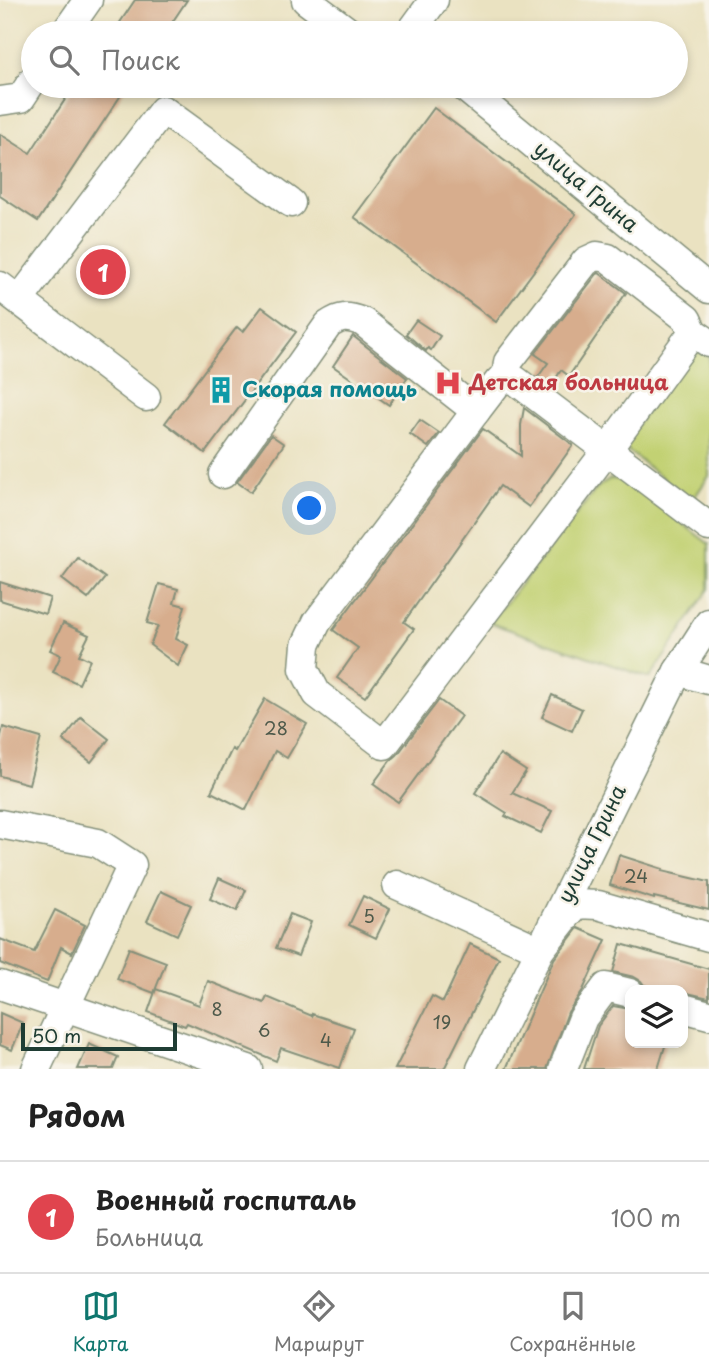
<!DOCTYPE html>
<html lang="ru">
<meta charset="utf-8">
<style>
:root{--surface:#fff;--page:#f6f6f6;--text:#222;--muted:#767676;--line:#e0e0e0;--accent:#0f766e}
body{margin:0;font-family:"Playpen Sans",sans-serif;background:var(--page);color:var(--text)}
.controls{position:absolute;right:21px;bottom:21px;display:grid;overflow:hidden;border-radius:14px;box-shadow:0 4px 10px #0003}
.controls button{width:63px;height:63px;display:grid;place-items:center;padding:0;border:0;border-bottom:2px solid var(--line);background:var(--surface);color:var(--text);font:35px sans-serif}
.scale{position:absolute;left:21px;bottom:18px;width:156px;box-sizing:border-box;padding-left:7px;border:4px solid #1f3d34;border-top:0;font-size:19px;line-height:24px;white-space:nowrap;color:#1f3d34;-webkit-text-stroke:5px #f7f3e8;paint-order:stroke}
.you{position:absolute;left:310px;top:509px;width:24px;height:24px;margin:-18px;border:5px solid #fff;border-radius:50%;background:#1a73e8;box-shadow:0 0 0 10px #1a73e833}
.badge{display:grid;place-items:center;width:46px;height:46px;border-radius:50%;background:var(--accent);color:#fff;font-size:23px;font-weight:700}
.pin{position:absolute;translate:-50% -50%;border:4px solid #fff;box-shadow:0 2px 7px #0006}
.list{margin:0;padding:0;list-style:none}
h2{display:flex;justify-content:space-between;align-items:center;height:91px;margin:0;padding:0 28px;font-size:30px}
h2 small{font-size:23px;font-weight:400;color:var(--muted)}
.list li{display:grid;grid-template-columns:46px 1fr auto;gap:21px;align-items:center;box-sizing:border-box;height:112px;padding:0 28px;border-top:2px solid var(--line)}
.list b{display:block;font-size:26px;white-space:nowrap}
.list p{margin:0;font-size:23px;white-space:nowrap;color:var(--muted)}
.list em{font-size:23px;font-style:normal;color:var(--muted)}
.icon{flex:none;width:38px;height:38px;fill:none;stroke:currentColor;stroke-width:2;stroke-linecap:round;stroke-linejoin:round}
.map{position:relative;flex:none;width:709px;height:1069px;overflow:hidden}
.search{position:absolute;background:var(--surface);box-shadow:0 4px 10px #0003;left:21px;right:21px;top:21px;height:77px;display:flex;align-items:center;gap:18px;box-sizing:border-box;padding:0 24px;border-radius:38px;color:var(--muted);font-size:26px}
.sheet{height:203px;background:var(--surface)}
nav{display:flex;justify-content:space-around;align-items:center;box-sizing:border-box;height:98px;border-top:2px solid var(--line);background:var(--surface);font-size:19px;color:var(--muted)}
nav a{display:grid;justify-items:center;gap:4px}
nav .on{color:var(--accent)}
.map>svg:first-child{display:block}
</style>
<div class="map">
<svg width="709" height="1069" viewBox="0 0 709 1069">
<rect width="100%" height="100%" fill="#f7f3e8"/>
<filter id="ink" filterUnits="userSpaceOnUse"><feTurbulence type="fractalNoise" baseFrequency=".0143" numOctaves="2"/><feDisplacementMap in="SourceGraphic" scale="14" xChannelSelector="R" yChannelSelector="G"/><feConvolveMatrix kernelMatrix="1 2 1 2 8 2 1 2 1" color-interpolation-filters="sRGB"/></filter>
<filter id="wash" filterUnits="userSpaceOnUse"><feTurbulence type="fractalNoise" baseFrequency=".00686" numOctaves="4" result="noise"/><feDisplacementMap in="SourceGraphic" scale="28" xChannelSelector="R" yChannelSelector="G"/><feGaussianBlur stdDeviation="1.57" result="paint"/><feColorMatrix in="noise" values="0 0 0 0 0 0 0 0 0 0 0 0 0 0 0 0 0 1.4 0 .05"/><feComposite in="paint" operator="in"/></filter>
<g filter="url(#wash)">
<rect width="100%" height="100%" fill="#eae2c1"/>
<g fill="#c2d173" stroke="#708754" stroke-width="2">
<polygon points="692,352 703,353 709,357 709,476 692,501 627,450 626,439"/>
<polygon points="610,479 626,480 709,544 709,589 650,678 490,623 598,487"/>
</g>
<g id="blocks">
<g fill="#d7ad8d">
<polygon points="135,0 187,0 165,33 113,33"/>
<polygon points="74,86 127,86 38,221 0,196 0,134 30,153"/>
<polygon points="434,108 576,214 496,322 354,217"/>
<polygon points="599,273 626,293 569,376 561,370 551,387 538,377 548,363 535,354 597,274"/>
<polygon points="262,307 296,332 205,453 165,423 237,327 243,332"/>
<polygon points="416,320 440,336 431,350 428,348 426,351 406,334"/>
<polygon points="353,336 407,378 389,405 333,366"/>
<polygon points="524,408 573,445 529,507 500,486 404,622 414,629 365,697 337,678 358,648 333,630 483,429 521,456 521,425"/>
<polygon points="420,420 439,433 428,447 410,434"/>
<polygon points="271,435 284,444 251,492 237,482"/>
<polygon points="78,558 105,578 88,599 62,579"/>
<polygon points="0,582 50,598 45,614 0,600"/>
<polygon points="159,584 178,589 174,603 185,606 176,639 188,645 178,666 150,645 158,626 147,623"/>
<polygon points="63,623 89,635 79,655 90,660 79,684 53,672 61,655 50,650"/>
<polygon points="552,695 582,709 572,731 542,717"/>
<polygon points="265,699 307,724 287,758 275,751 246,810 211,792 232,749 235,751"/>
<polygon points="439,700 461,716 398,802 373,784 390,761 397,755"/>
<polygon points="81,717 109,739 91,762 63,740"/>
<polygon points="3,727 41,738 29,784 0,776 0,740"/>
<polygon points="500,754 526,771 512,793 552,811 541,833 505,816 507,813 475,793"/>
<polygon points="619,855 663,869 662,871 709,882 709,910 654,897 654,899 610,885"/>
<polygon points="219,878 246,890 237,911 210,899"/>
<polygon points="161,891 191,905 177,935 147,921"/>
<polygon points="363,896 390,909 376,938 349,925"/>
<polygon points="55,910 85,925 72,953 61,947 47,982 0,963 0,939 34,952"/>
<polygon points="290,914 311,922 298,956 276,948"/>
<polygon points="578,928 606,940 583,990 568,1012 547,1069 506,1069 554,959"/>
<polygon points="470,944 499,958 444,1069 395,1069 432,996 443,1002"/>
<polygon points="621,944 709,969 709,998 683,992 683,990 661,990 644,985 641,981 634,977 613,972"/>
<polygon points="129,948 166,962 154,993 117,979"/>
<polygon points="208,981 264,1003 267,997 312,1016 312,1014 354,1028 340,1068 281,1048 276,1061 187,1023 185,1026 148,1012 156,989 199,1005"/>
<polygon points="613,1006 630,1009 630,1043 666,1043 658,1069 584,1069 598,1026"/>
<polygon points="0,1013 23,1023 12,1050 0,1045"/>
<polygon points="89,1044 118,1057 113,1069 78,1069"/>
</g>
</g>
</g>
<g filter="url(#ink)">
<use href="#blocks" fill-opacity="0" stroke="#84907a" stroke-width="2"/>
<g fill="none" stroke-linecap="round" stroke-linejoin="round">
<defs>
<g id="minor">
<polyline points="306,0 350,33"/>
<polyline points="65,33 88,0"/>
<polyline points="410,33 434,0"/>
<polyline points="463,86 709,289"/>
<polyline points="0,101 21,98 33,80"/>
<polyline points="0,286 146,397"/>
<polyline points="20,299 163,110 291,203"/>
<polyline points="506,379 508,362 586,261 597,256 608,258 687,319 693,332 709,343"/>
<polyline points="476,411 317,622 306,645 304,669 317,694 384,745 608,449 693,332"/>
<path d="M223 474 328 325C341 316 347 316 363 322L476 411 499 381 506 379 515 380 709 527"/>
<polyline points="678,671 709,680"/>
<polyline points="0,824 98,843 132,865 36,1069"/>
<polyline points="397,885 540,950 576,904 598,905 709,937"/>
<polyline points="0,985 248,1069"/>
<polyline points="683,1008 709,1015"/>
<polyline points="481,1069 678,671 709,623"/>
<polyline points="563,1069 583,1018 606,987 630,993"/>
</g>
</defs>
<use href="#minor" stroke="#84907a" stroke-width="31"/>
<use href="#minor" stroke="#fff" stroke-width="28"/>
</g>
</g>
<defs>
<symbol id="hospital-bare" viewBox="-9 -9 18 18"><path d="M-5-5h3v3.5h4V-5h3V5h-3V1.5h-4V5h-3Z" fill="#e0444e" stroke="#f7f3e8" stroke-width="2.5" paint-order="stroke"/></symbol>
<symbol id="building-bare" viewBox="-9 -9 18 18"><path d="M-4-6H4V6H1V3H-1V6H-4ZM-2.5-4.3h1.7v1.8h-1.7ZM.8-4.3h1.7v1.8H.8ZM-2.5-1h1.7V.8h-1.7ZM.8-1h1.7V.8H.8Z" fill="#0f9aa8" stroke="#f7f3e8" stroke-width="2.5" paint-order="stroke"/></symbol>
</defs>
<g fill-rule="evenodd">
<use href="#hospital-bare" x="429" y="364" width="38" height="38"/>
<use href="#building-bare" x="202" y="371" width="38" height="38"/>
</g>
<g text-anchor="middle" stroke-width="5" stroke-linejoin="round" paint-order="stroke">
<g font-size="18" fill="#4d594a">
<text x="276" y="735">28</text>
<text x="636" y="883">24</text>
<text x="369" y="923">5</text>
<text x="217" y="1016">8</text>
<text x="442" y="1029">19</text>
<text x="264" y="1037">6</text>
<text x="326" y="1047">4</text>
</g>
<g font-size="21" fill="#1f3d34" stroke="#f7f3e8">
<text transform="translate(586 187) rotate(40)" y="7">улица Грина</text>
<text transform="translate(592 844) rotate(-64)" y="7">улица Грина</text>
</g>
<g font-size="21" font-weight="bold" fill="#be3a42" stroke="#f7f3e8" text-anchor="start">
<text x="469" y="390">Детская больница</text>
</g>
<g font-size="21" font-weight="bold" fill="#0d838f" stroke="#f7f3e8" text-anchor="start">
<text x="242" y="397">Скорая помощь</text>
</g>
</g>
</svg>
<div class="controls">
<button><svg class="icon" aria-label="layers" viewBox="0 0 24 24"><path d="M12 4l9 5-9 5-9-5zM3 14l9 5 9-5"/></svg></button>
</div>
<div class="scale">50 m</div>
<div class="you"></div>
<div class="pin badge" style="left:103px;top:272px;background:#e0444e">1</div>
<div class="search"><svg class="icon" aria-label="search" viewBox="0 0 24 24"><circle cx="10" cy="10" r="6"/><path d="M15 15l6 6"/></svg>Поиск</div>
</div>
<section class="sheet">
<h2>Рядом<small></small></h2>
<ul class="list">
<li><span class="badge" style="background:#e0444e">1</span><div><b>Военный госпиталь</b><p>Больница</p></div><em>100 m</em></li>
</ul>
</section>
<nav>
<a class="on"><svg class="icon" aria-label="map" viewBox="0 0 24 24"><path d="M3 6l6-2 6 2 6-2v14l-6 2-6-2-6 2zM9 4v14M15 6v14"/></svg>Карта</a>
<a><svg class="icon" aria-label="directions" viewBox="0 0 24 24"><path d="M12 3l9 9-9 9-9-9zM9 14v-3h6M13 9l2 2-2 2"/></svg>Маршрут</a>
<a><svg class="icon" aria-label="saved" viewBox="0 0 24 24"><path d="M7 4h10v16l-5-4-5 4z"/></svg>Сохранённые</a>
</nav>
